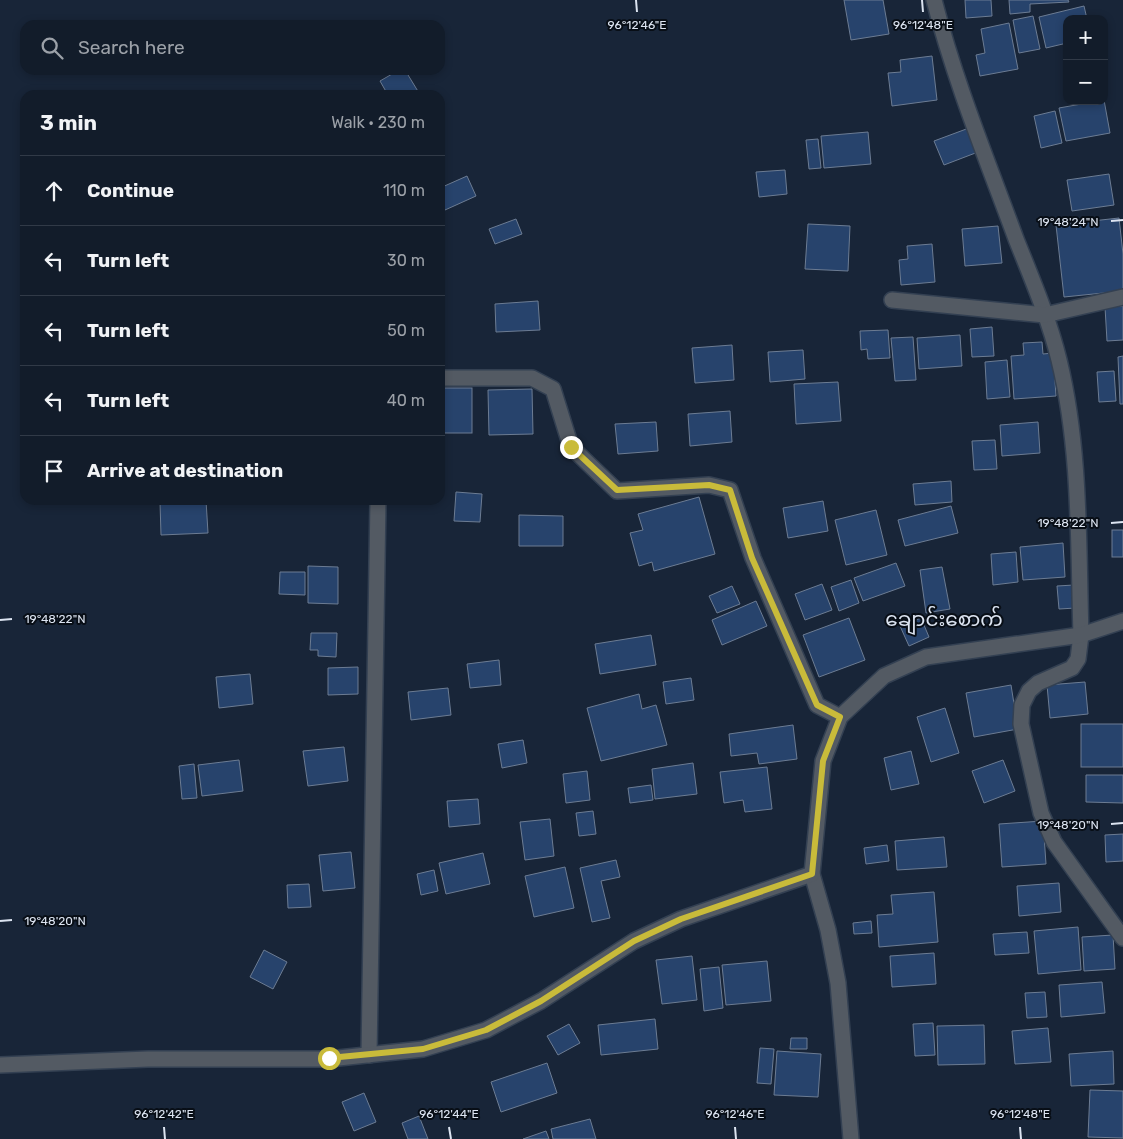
<!DOCTYPE html>
<meta charset="utf-8">
<style>
:root{--surface:#121c2a;--page:#1f2936;--text:#f1f3f6;--muted:#9ca1a8;--line:#313a47}
body{margin:0;font-family:Rubik,"Noto Sans Myanmar",sans-serif;background:var(--page);color:var(--text)}
.controls{position:absolute;right:15px;top:15px;display:grid;overflow:hidden;border-radius:10px;box-shadow:0 2px 8px #0003}
.controls button{width:45px;height:45px;display:grid;place-items:center;padding:0;border:0;border-bottom:1px solid var(--line);background:var(--surface);color:var(--text);font:25px sans-serif}
.stop{position:absolute;width:15px;height:15px;margin:-11px;border:4px solid #c9bb3a;border-radius:50%;background:#fff}
.stop.end{background:#c9bb3a;border-color:#fff;box-shadow:0 1px 5px #0008}
.list{margin:0;padding:0;list-style:none}
h2{display:flex;justify-content:space-between;align-items:center;height:65px;margin:0;padding:0 20px;font-size:21px}
h2 small{font-size:16px;font-weight:400;color:var(--muted)}
.list li{display:grid;grid-template-columns:32px 1fr auto;gap:15px;align-items:center;box-sizing:border-box;height:70px;padding:0 20px;border-top:1px solid var(--line)}
.list b{display:block;font-size:19px;white-space:nowrap}
.list em{font-size:16px;font-style:normal;color:var(--muted)}
.icon{flex:none;width:28px;height:28px;fill:none;stroke:currentColor;stroke-width:2;stroke-linecap:round;stroke-linejoin:round}
.map{position:relative;flex:none;width:1123px;height:1139px;overflow:hidden}
.search{position:absolute;background:var(--surface);box-shadow:0 2px 8px #0003;left:20px;top:20px;width:425px;height:55px;display:flex;align-items:center;gap:12px;box-sizing:border-box;padding:0 18px;border-radius:15px;color:var(--muted);font-size:19px}
.panel{position:absolute;background:var(--surface);box-shadow:0 2px 8px #0003;left:20px;top:90px;width:425px;height:415px;border-radius:15px}
.map>svg:first-child{display:block}
</style>
<div class="map">
<svg width="1123" height="1139" viewBox="0 0 1123 1139">
<rect width="100%" height="100%" fill="#182538"/>
<g fill="#27436c" stroke="#6c7c93">
<polygon points="844,0 883,0 889,34 851,40"/>
<polygon points="965,0 991,0 992,16 966,18"/>
<polygon points="1009,0 1068,0 1069,2 1030,4 1030,12 1010,14"/>
<polygon points="1084,6 1087,19 1067,19 1067,43 1046,48 1039,17"/>
<polygon points="1033,16 1040,49 1019,53 1013,20"/>
<polygon points="1009,23 1018,69 980,76 976,55 985,53 981,29"/>
<polygon points="932,56 937,100 892,106 888,73 901,72 900,60"/>
<polygon points="399,70 405,70 419,93 416,95 388,95 380,81"/>
<polygon points="1104,100 1110,133 1066,141 1059,108"/>
<polygon points="1055,111 1062,143 1041,148 1034,116"/>
<polygon points="969,128 978,152 944,165 934,141"/>
<polygon points="868,132 871,164 824,168 821,136"/>
<polygon points="818,139 821,168 809,169 806,140"/>
<polygon points="785,170 787,194 759,197 756,172"/>
<polygon points="1109,174 1114,205 1072,211 1067,180"/>
<polygon points="467,176 476,196 445,210 440,199 440,188"/>
<polygon points="1119,218 1123,254 1123,291 1064,297 1056,225"/>
<polygon points="516,219 522,234 495,244 489,229"/>
<polygon points="808,224 850,226 848,271 805,269"/>
<polygon points="998,226 1002,263 965,266 962,229"/>
<polygon points="932,244 935,282 901,285 899,260 908,259 907,246"/>
<polygon points="538,301 540,330 496,332 495,304"/>
<polygon points="1123,306 1123,340 1107,341 1105,307"/>
<polygon points="992,327 994,356 972,357 970,329"/>
<polygon points="888,330 890,358 868,359 867,349 861,350 860,331"/>
<polygon points="960,335 962,366 919,369 917,338"/>
<polygon points="913,337 916,380 895,381 891,338"/>
<polygon points="1042,342 1043,354 1053,353 1056,396 1014,399 1011,356 1024,355 1023,343"/>
<polygon points="732,345 734,380 695,383 692,348"/>
<polygon points="803,350 805,379 770,382 768,352"/>
<polygon points="1123,356 1123,404 1120,404 1118,357"/>
<polygon points="1007,360 1010,397 987,399 985,362"/>
<polygon points="1114,371 1116,401 1099,402 1097,372"/>
<polygon points="838,382 841,421 796,424 794,384"/>
<rect x="440" y="388" width="32" height="45"/>
<polygon points="532,389 533,434 489,435 488,390"/>
<polygon points="730,411 732,442 690,446 688,414"/>
<polygon points="656,422 658,451 618,454 615,424"/>
<polygon points="1038,422 1040,453 1002,456 1000,425"/>
<polygon points="995,440 997,469 974,470 972,441"/>
<polygon points="951,481 952,502 915,505 913,484"/>
<polygon points="456,492 482,494 480,522 454,521"/>
<polygon points="699,497 715,554 654,571 652,562 639,566 630,533 643,530 638,514"/>
<polygon points="206,500 208,533 161,535 160,502"/>
<polygon points="823,501 828,531 788,538 783,508"/>
<polygon points="951,506 958,533 905,546 898,520"/>
<polygon points="876,510 887,555 846,565 835,520"/>
<polygon points="519,515 563,516 563,546 519,546"/>
<rect x="1112" y="530" width="11" height="27"/>
<polygon points="1063,543 1065,577 1023,580 1020,547"/>
<polygon points="1016,552 1018,582 993,585 991,554"/>
<polygon points="896,563 905,586 863,601 854,578"/>
<polygon points="308,566 338,567 338,604 308,603"/>
<polygon points="942,567 950,609 926,613 920,570"/>
<polygon points="280,572 305,572 305,595 279,594"/>
<polygon points="851,580 859,603 839,611 831,587"/>
<polygon points="822,584 832,610 805,620 795,594"/>
<polygon points="1074,585 1076,608 1059,609 1057,586"/>
<polygon points="732,586 740,604 717,613 709,596"/>
<polygon points="756,601 767,626 722,645 712,620"/>
<polygon points="849,618 865,660 819,677 803,635"/>
<polygon points="921,618 929,637 909,646 900,626"/>
<polygon points="311,633 337,633 336,657 318,656 318,650 310,650"/>
<polygon points="651,635 656,665 600,674 595,644"/>
<polygon points="499,660 501,685 470,688 467,664"/>
<polygon points="358,667 358,694 328,695 328,668"/>
<polygon points="250,674 253,704 219,708 216,677"/>
<polygon points="691,678 694,700 666,704 663,682"/>
<polygon points="1085,682 1088,714 1050,718 1047,685"/>
<polygon points="1011,685 1018,729 974,737 966,693"/>
<polygon points="448,688 451,715 411,720 408,692"/>
<polygon points="639,694 642,709 656,705 667,745 601,761 587,708"/>
<polygon points="945,708 959,753 931,762 917,717"/>
<rect x="1081" y="724" width="42" height="43"/>
<polygon points="793,725 797,759 759,764 757,753 731,756 729,734"/>
<polygon points="523,740 527,763 502,768 498,744"/>
<polygon points="344,747 348,781 308,786 303,751"/>
<polygon points="911,751 919,784 891,790 884,758"/>
<polygon points="239,760 243,791 202,796 198,765"/>
<polygon points="1003,760 1015,791 984,803 972,771"/>
<polygon points="693,763 697,794 655,799 652,769"/>
<polygon points="194,764 197,798 182,799 179,766"/>
<polygon points="767,767 772,809 745,812 743,800 724,803 720,772"/>
<polygon points="587,771 590,800 566,803 563,774"/>
<polygon points="1086,775 1123,775 1123,803 1086,802"/>
<polygon points="651,785 653,800 630,803 628,788"/>
<polygon points="478,799 480,824 449,827 447,801"/>
<polygon points="593,811 596,834 579,836 576,813"/>
<polygon points="550,819 554,856 525,860 520,822"/>
<polygon points="1043,821 1046,864 1002,867 999,824"/>
<polygon points="1123,834 1123,861 1106,862 1105,835"/>
<polygon points="944,837 947,867 897,870 895,841"/>
<polygon points="887,845 889,861 866,864 864,848"/>
<polygon points="351,852 355,888 323,891 319,855"/>
<polygon points="483,853 490,884 446,894 439,863"/>
<polygon points="616,860 620,877 601,881 610,918 592,922 580,868"/>
<polygon points="565,867 574,908 534,917 525,876"/>
<polygon points="434,870 438,891 421,895 417,874"/>
<polygon points="1059,883 1061,912 1019,916 1017,886"/>
<polygon points="309,884 311,907 288,908 287,885"/>
<polygon points="934,892 938,942 879,947 877,915 893,914 891,895"/>
<polygon points="871,921 872,933 854,934 853,923"/>
<polygon points="1078,927 1081,970 1038,974 1034,931"/>
<polygon points="1027,932 1029,953 995,955 993,934"/>
<polygon points="1113,935 1115,969 1084,971 1082,937"/>
<polygon points="264,950 287,962 273,989 250,977"/>
<polygon points="934,953 936,984 892,987 890,956"/>
<polygon points="692,956 697,1000 662,1004 656,960"/>
<polygon points="767,961 771,1001 726,1005 722,965"/>
<polygon points="719,967 723,1008 704,1011 700,969"/>
<polygon points="1102,982 1105,1013 1061,1017 1059,985"/>
<polygon points="1045,992 1047,1017 1027,1018 1025,993"/>
<polygon points="655,1019 658,1049 601,1055 598,1025"/>
<polygon points="933,1023 935,1055 915,1056 913,1024"/>
<polygon points="569,1024 580,1043 558,1055 547,1036"/>
<polygon points="984,1025 985,1064 938,1065 937,1026"/>
<polygon points="1048,1028 1051,1062 1015,1064 1012,1031"/>
<polygon points="791,1038 807,1038 807,1049 790,1049"/>
<polygon points="760,1048 774,1049 771,1084 757,1083"/>
<polygon points="777,1051 821,1054 818,1097 774,1095"/>
<polygon points="1113,1051 1114,1084 1071,1086 1069,1054"/>
<polygon points="547,1063 557,1093 501,1112 491,1082"/>
<polygon points="1090,1090 1123,1091 1123,1138 1088,1137"/>
<polygon points="364,1093 376,1122 354,1131 342,1102"/>
<polygon points="419,1116 428,1139 408,1139 402,1123"/>
<polygon points="590,1119 596,1139 553,1139 551,1129"/>
<polygon points="546,1131 549,1139 523,1139"/>
</g>
<g fill="none" stroke-linecap="round" stroke-linejoin="round">
<defs>
<g id="street">
<path d="M934 0C955 82 987 160 1016 239 1032 279 1049 319 1059 360 1081 450 1078 543 1081 635L1078 659 1072 668 1038 683 1029 691 1022 705 1021 724 1041 813 1054 842 1123 938"/>
<polyline points="892,300 1045,315 1123,297"/>
<polyline points="440,378 532,378 553,389 571,447 617,491 709,485 730,490 753,558 817,705 840,717"/>
<polyline points="812,874 828,930 838,983 851,1139"/>
<polyline points="369,1055 378,500"/>
<polyline points="0,1065 148,1059 329,1059 423,1049 486,1030 541,1001 634,941 681,919 812,874 823,761 840,717 884,676 926,657 1081,635 1123,621"/>
</g>
</defs>
<use href="#street" stroke="#334052" stroke-width="18"/>
<use href="#street" stroke="#535a63" stroke-width="15"/>
</g>
<g fill="none" stroke-linecap="round" stroke-linejoin="round">
<polyline stroke="#c9bb3a" stroke-width="6" points="329,1058 423,1049 486,1030 541,1001 634,941 681,919 812,874 823,761 840,717 817,705 752,558 730,490 709,485 617,490 571,447"/>
</g>
<path fill="none" stroke="#dce4f1" stroke-width="2" d="M636 0 637 12M922 0 923 12M1111 221 1123 220M1111 523 1123 522M0 620 12 619M1111 824 1123 823M0 921 12 920M164 1127 165 1139M449 1127 451 1139M735 1127 736 1139M1020 1127 1021 1139"/>
<g text-anchor="middle" stroke-width="4" stroke-linejoin="round" paint-order="stroke">
<g font-size="20" fill="#dce4f1" stroke="#080e16">
<text x="944" y="626">ချောင်းစောက်</text>
</g>
</g>
<g font-size="12" text-anchor="middle" fill="#dce4f1" stroke="#080e16" stroke-width="4" stroke-linejoin="round" paint-order="stroke">
<text x="637" y="29">96°12'46"E</text>
<text x="923" y="29">96°12'48"E</text>
<text x="1068" y="226">19°48'24"N</text>
<text x="1068" y="527">19°48'22"N</text>
<text x="55" y="623">19°48'22"N</text>
<text x="1068" y="829">19°48'20"N</text>
<text x="55" y="925">19°48'20"N</text>
<text x="164" y="1118">96°12'42"E</text>
<text x="449" y="1118">96°12'44"E</text>
<text x="735" y="1118">96°12'46"E</text>
<text x="1020" y="1118">96°12'48"E</text>
</g>
</svg>
<div class="controls">
<button>+</button>
<button>−</button>
</div>
<div class="stop" style="left:329px;top:1058px"></div>
<div class="stop end" style="left:571px;top:447px"></div>
<div class="search"><svg class="icon" aria-label="search" viewBox="0 0 24 24"><circle cx="10" cy="10" r="6"/><path d="M15 15l6 6"/></svg>Search here</div>
<section class="panel">
<h2>3 min<small>Walk · 230 m</small></h2>
<ul class="list">
<li><svg class="icon" aria-label="ahead" viewBox="0 0 24 24"><path d="M12 20V5M6 11l6-6 6 6"/></svg><div><b>Continue</b></div><em>110 m</em></li>
<li><svg class="icon" aria-label="left" viewBox="0 0 24 24"><path d="M17 20v-9H6M10 6l-5 5 5 5"/></svg><div><b>Turn left</b></div><em>30 m</em></li>
<li><svg class="icon" aria-label="left" viewBox="0 0 24 24"><path d="M17 20v-9H6M10 6l-5 5 5 5"/></svg><div><b>Turn left</b></div><em>50 m</em></li>
<li><svg class="icon" aria-label="left" viewBox="0 0 24 24"><path d="M17 20v-9H6M10 6l-5 5 5 5"/></svg><div><b>Turn left</b></div><em>40 m</em></li>
<li><svg class="icon" aria-label="arrive" viewBox="0 0 24 24"><path d="M6 21V4h12l-3 4 3 4H6"/></svg><div><b>Arrive at destination</b></div></li>
</ul>
</section>
</div>
